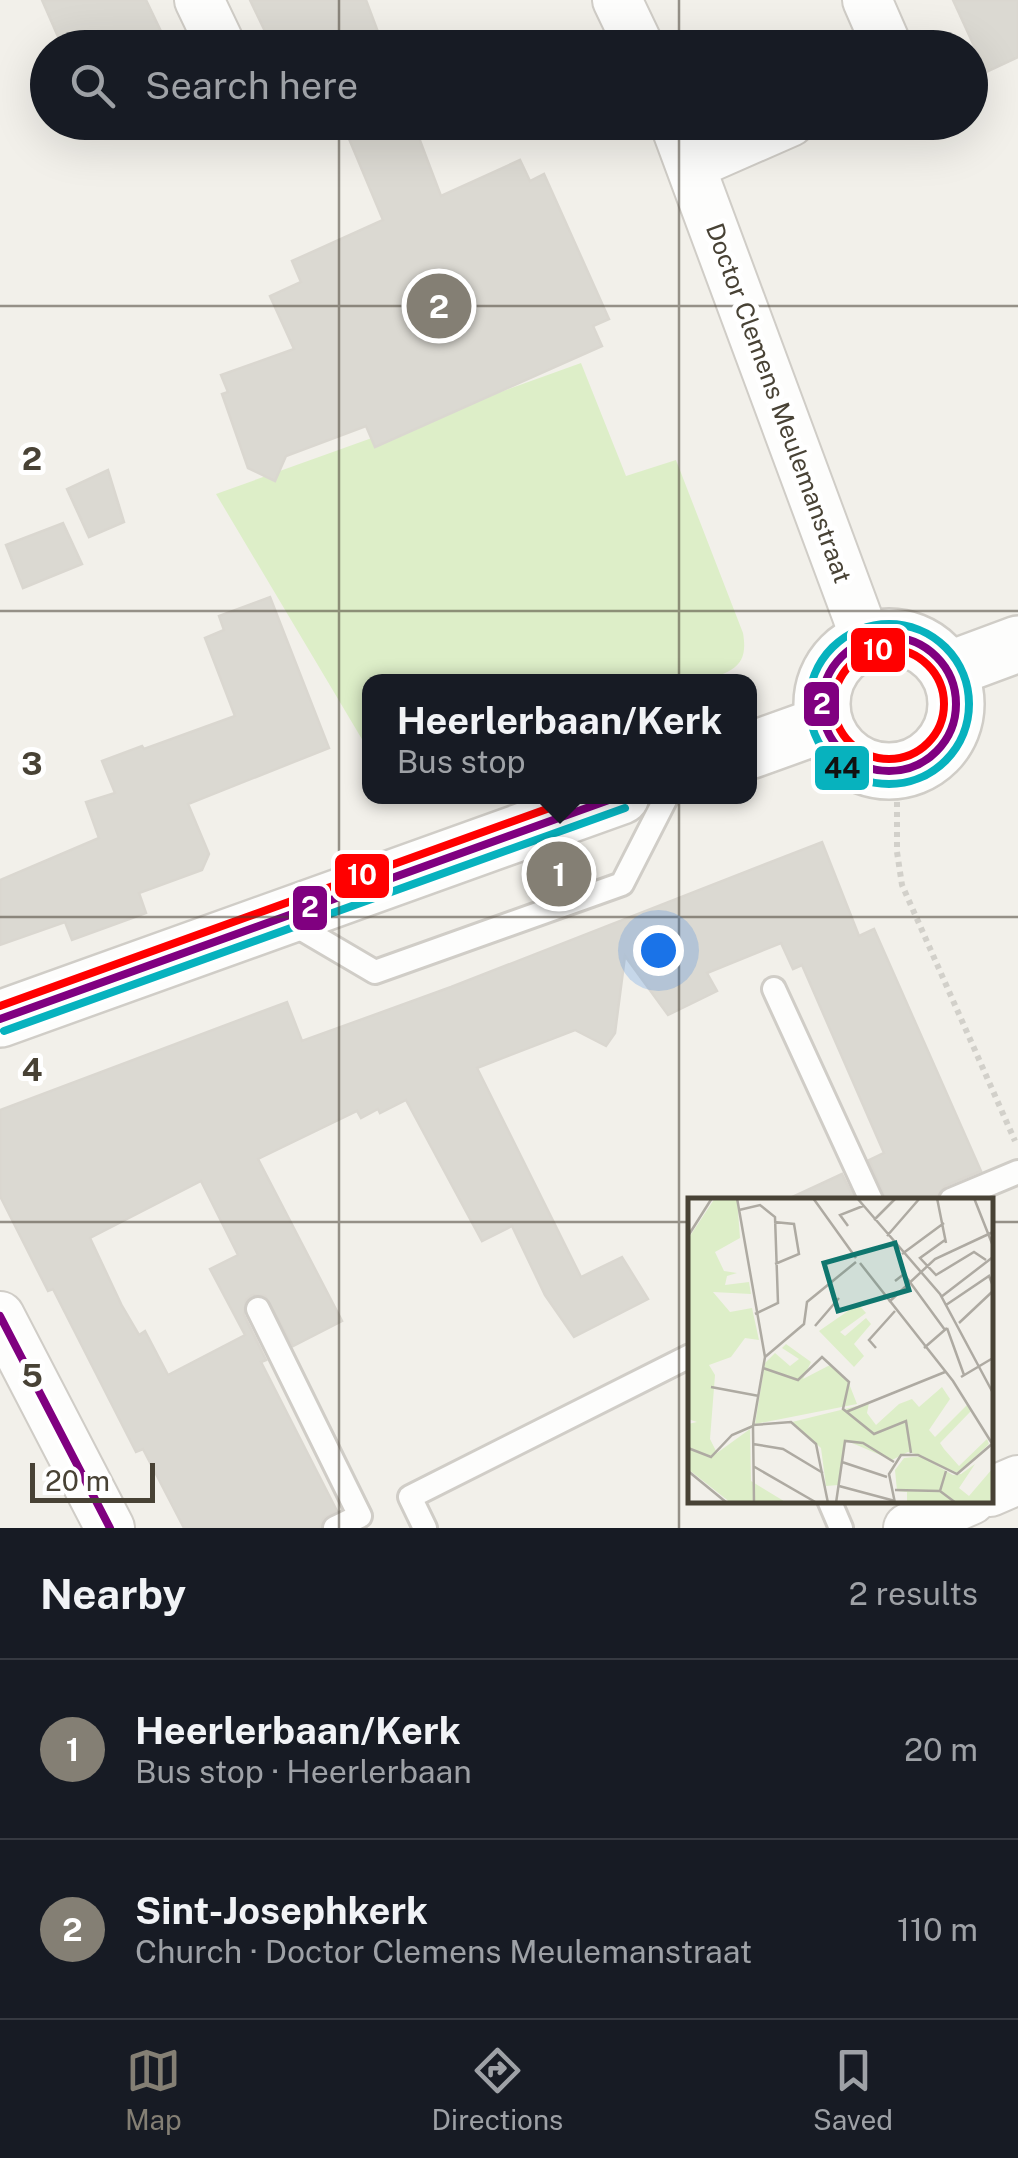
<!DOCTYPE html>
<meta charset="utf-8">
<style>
:root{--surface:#171b24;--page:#20242c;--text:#f1f3f6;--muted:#9ea1a6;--line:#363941;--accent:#847f74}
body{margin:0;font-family:"Public Sans",sans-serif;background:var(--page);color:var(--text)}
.scale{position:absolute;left:30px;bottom:25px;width:125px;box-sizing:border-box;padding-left:10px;border:5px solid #484235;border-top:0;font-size:28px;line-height:35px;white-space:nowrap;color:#484235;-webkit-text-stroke:8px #fff;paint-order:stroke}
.you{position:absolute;left:658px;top:950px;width:35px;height:35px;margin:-25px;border:8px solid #fff;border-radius:50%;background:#1a73e8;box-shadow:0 0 0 15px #1a73e833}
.badge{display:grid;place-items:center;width:65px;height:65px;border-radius:50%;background:var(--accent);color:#fff;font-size:32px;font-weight:700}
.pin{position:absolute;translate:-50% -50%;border:5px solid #fff;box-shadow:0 2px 10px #0006}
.popup{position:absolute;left:362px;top:674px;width:395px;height:130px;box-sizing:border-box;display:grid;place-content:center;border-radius:20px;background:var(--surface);filter:drop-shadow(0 2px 8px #0005);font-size:32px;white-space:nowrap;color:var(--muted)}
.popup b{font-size:38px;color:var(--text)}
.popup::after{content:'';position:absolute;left:50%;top:100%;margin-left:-20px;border:20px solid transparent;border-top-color:var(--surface)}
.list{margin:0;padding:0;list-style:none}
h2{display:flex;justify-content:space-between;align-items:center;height:130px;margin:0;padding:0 40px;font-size:42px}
h2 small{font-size:32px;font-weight:400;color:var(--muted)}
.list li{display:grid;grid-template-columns:65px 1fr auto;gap:30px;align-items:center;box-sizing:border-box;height:180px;padding:0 40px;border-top:2px solid var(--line)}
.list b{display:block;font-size:38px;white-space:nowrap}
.list p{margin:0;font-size:32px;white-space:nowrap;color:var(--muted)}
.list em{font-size:32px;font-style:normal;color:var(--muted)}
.icon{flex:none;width:55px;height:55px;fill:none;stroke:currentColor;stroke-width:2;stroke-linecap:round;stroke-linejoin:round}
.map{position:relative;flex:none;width:1018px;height:1528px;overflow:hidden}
.search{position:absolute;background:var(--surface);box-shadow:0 10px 40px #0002;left:30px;right:30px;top:30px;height:110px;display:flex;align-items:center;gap:25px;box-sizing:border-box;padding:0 35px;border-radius:55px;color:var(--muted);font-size:38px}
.sheet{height:490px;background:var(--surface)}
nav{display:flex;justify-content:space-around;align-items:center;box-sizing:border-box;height:140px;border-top:2px solid var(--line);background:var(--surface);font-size:28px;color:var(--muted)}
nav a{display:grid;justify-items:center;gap:5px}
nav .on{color:var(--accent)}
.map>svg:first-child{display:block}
</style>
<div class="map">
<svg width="1018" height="1528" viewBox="0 0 1018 1528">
<rect width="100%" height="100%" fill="#f2f0ea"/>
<path fill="#ddeec8" d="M581 363 626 476 676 460 743 633C749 667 732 671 704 681L369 682V751L216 494Z"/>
<g fill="#dbd9d2" stroke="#dad7d0" stroke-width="2.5" fill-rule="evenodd">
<polygon points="42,0 146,0 169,48 63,48"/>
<polygon points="250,0 366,0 384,48 273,48"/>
<polygon points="953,0 1018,0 1018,57 986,72"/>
<polygon points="342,122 413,122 441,196 520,160 530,181 544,174 609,319 593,326 602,346 375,447 366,426 286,456 275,481 248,468 222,394 228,392 221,375 294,349 270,296 301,282 292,261 383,220"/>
<polygon points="108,470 124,522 89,537 67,489"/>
<polygon points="63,523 82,564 23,588 6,545"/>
<polygon points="270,597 329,748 188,804 209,854 202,870 139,893 146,913 72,940 65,922 0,945 0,880 99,838 86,802 115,793 102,761 142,746 144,749 235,716 205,638 224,630 219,616"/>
<path d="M822 842 859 936 874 929 981 1171 945 1186 937 1196 926 1200H886L869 1160 884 1153 802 965 793 969 781 943 707 973 717 991 668 1015 625 956 615 1033 606 1046 575 1030 477 1068 581 1277 622 1257 648 1299 574 1337 545 1295 512 1226 482 1241 406 1100 380 1113 378 1109 361 1118 357 1111 258 1159 342 1321 293 1346 265 1296 252 1295 246 1300 244 1315 266 1360 261 1362 337 1511 323 1519 320 1528H184L143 1449 136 1452 53 1289 48 1291 0 1196V1110L287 1002 302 1041 451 987ZM201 1181 238 1255 210 1269 245 1335 168 1375 145 1331 139 1335 122 1306 90 1238Z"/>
<polygon points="842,1174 855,1200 786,1200"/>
</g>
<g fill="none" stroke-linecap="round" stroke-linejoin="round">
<defs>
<g id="service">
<polyline points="290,922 375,972 622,884 667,796"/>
<polyline points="774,989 871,1200"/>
<polyline points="951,1200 1018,1172"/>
<polyline points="258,1309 360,1516 335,1528"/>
<polyline points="829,1500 841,1528"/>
<polyline points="425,1528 410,1497 690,1356"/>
</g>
<g id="minor">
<polyline points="199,0 222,48"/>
<polyline points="617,0 640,48"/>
<polyline points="867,0 888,48"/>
<polyline points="674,122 866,640"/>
<polyline points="692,165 790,122"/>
<polyline points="0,1316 110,1528"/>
<polyline points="990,1492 1018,1480"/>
<polyline points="908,1528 971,1500"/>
</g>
<g id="tertiary">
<circle cx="889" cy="704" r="67"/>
<polyline points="948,670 1018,644"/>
<polyline points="749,751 824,724"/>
<polyline points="0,1019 621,796"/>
</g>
</defs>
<use href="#service" stroke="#d0cdc7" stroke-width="28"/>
<use href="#minor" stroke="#d0cdc7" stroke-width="52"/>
<use href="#tertiary" stroke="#d0cdc7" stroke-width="60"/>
<polyline stroke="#d2d0ca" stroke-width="6" stroke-dasharray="5 5" stroke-linecap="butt" points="897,772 897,852 902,885 1015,1141"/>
<use href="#service" stroke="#fdfdfc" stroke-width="22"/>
<use href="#minor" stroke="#fdfdfc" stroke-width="48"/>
<use href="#tertiary" stroke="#fdfdfc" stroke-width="55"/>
<defs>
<g id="bus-1">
<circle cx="889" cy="704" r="67"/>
<polyline points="0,1019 620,796"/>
<polyline points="0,1316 110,1528"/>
</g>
<g id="bus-2">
<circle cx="889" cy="704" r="80"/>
<polyline points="4,1031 625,808"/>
</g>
<g id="bus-3">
<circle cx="889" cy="704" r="55"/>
<polyline points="0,1006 583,796"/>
</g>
</defs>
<use href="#bus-1" stroke="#fff" stroke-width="15"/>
<use href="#bus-2" stroke="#fff" stroke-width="15"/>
<use href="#bus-3" stroke="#fff" stroke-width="15"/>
<use href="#bus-1" stroke="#800080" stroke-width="8"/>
<use href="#bus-2" stroke="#07b2be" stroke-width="8"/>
<use href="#bus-3" stroke="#f00" stroke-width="8"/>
</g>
<path fill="none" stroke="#484235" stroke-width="2.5" stroke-opacity="0.55" d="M339 0V48M679 0V48M339 122V1528M679 122V1528M0 306H1018M0 611H1018M0 917H1018M0 1222H690M990 1222H1018"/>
<g text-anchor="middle" stroke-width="10" stroke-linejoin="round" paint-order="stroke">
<g font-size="25" fill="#484235" stroke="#fff">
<text transform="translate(779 403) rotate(70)" y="9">Doctor Clemens Meulemanstraat</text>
</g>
</g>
<g transform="translate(688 1198)">
<rect width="305" height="305" fill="#f2f0ea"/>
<path d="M27 0H49L52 40 27 54 36 73 49 75 39 78 37 87 61 84 63 96 25 94 42 114 64 110 71 142 57 140 43 159 21 167 27 177 22 241 29 255 62 231 63 283 99 305H43L0 271V226L9 224 0 221V41ZM170 106 178 115 152 134 157 138 178 120 183 126 166 146 176 158 166 169 131 133ZM98 146 123 164 115 181 142 167 160 183 169 206 67 226 77 165 87 155 102 168 111 161 94 150ZM254 189 262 201 241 232 247 239 279 207 283 213 252 245 256 251 271 268 299 241 301 246 270 275 239 262 265 277 273 276 287 266 271 290 281 298 305 270 302 305 219 303V294L209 293 207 272 216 260 235 258 220 254 204 262 157 242 150 287 138 288 133 250 104 224 181 205 179 215 188 227 211 206 224 201 231 209Z" fill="#ddeec8"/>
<path fill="none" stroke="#aeaaa2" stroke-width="2.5" d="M49 0 77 159 65 228 66 305M125 0 168 60M169 0 252 96 305 195M249 0 258 45M286 0 305 48M51 12 72 7 87 19 90 105 67 116M186 22 208 0M86 24 106 26 111 56 87 66M160 28 152 17 175 8M0 38 24 0M199 38 232 0M257 42 232 60 248 77 286 54 298 62M214 56 256 25M172 65 265 183 305 247M207 83 216 76 257 132M253 99 305 59M201 104 247 61 305 34M258 107 301 78 305 88M271 125 305 93M127 128 151 100M259 130 276 177M188 150 181 142 207 113M236 150 259 130M77 159 116 126 119 104 168 64M75 170 110 182 134 159 161 184 155 211 186 236 218 223 223 255M273 179 305 160M23 189 71 198M158 214 257 174M65 227 103 224 128 246 140 305M65 246 95 251 135 275M0 250 23 259 44 237 65 228M154 264 199 279M65 268 129 305M0 273 39 305M258 273 252 293 268 305M151 288 207 303M207 292 252 293M148 305 157 243 175 245 206 264M207 305 201 276 213 257H230L269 276 304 246"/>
<path fill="#0f766e" fill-opacity="0.15" stroke="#0f766e" stroke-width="5" d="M207 45 221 92 150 113 136 65Z"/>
<rect width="305" height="305" fill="none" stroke="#484235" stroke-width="5"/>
</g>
<g font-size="32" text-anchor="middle" font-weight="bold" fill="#484235" stroke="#fff" stroke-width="10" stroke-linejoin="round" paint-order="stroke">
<text x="32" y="470">2</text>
<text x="32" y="775">3</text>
<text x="32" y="1081">4</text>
<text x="32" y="1387">5</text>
</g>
<g stroke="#fff" stroke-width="4">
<rect x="849" y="626" width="58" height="48" rx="10" fill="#f00"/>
<rect x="802" y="680" width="39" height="48" rx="10" fill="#800080"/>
<rect x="813" y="744" width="58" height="48" rx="10" fill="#07b2be"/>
<rect x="333" y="852" width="58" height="48" rx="10" fill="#f00"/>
<rect x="291" y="884" width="38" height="48" rx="10" fill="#800080"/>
</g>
<g font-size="28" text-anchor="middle" font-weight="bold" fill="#fff">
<text x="878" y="660">10</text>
<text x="822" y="714">2</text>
<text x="362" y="885">10</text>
<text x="310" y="917">2</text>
</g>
<g font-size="28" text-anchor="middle" font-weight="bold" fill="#111">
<text x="842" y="778">44</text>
</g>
</svg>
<div class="scale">20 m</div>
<div class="you"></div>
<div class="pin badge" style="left:559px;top:874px">1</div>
<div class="popup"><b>Heerlerbaan/Kerk</b>Bus stop</div>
<div class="pin badge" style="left:439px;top:306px">2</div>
<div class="search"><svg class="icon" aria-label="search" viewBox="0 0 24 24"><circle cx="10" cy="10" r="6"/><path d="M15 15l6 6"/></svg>Search here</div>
</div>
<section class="sheet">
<h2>Nearby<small>2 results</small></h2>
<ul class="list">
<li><span class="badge">1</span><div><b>Heerlerbaan/Kerk</b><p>Bus stop · Heerlerbaan</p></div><em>20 m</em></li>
<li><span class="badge">2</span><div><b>Sint-Josephkerk</b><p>Church · Doctor Clemens Meulemanstraat</p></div><em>110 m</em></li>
</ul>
</section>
<nav>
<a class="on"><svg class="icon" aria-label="map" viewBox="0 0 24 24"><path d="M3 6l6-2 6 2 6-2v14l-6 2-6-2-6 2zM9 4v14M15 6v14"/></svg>Map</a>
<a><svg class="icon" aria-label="directions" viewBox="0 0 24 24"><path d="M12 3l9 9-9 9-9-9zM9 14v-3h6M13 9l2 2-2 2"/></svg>Directions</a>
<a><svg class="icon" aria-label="saved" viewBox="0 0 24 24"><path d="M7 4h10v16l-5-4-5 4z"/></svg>Saved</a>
</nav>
